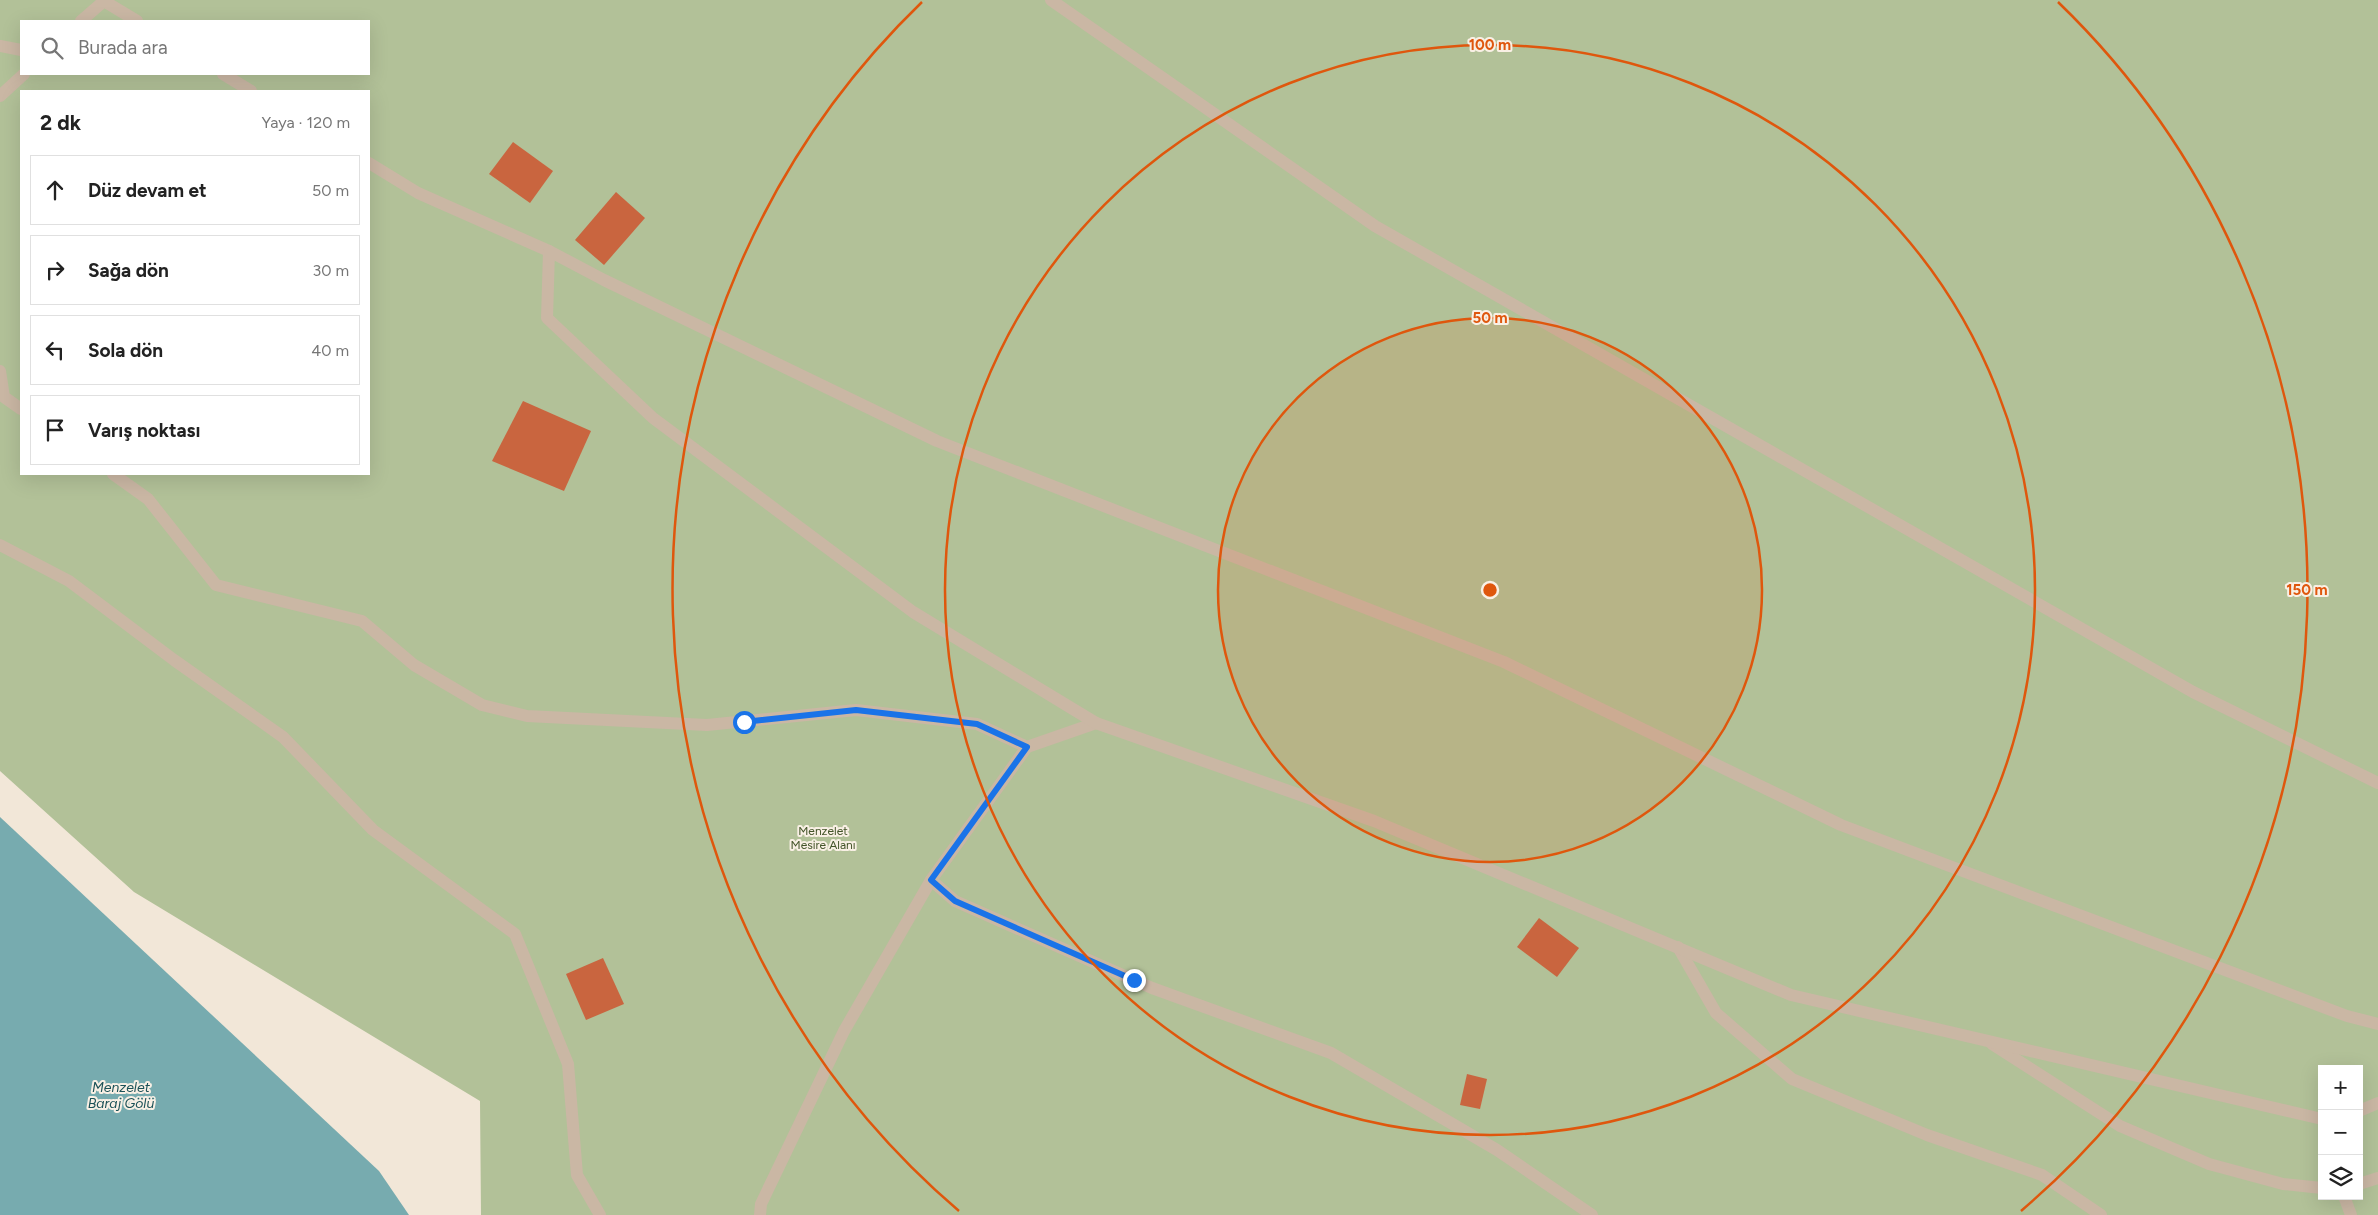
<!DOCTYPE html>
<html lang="tr">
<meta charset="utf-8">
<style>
:root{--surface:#fff;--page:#f2f2f2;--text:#222;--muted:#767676;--line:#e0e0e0}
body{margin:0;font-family:Figtree,sans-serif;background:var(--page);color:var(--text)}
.controls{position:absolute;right:15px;bottom:15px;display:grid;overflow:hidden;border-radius:0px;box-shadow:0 5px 20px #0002}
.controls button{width:45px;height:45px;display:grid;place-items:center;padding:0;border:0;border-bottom:1px solid var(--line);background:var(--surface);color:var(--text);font:25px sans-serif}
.stop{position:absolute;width:15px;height:15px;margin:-11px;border:4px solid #1a73e8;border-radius:50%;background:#fff}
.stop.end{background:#1a73e8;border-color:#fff;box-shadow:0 1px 5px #0008}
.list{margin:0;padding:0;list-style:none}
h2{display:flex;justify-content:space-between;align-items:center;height:65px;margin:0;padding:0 20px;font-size:21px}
h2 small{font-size:16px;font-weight:400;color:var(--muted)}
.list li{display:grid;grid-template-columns:32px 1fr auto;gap:15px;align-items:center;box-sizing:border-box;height:70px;margin:0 10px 10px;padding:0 10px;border:1px solid var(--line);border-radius:0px}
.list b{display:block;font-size:19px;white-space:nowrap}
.list em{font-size:16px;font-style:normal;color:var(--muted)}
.icon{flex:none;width:28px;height:28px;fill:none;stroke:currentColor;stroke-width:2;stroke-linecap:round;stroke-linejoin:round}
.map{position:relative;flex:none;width:2378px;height:1215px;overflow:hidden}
.search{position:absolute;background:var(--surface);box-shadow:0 5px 20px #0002;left:20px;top:20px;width:350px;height:55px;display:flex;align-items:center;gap:12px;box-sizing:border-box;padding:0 18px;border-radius:0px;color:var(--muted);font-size:19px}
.panel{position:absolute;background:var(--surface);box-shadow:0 5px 20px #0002;left:20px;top:90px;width:350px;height:385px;border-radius:0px}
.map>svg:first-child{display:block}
</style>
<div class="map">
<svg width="2378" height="1215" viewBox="0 0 2378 1215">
<rect width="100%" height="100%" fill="#f2e7d8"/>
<path fill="#b2c198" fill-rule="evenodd" d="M0 0H2378V1215H481L480 1101 134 892 0 771ZM21 21H369V74H21ZM21 91H369V474H21ZM2322 1069H2359V1196H2322Z"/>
<polygon fill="#77abaf" points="0,817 379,1171 409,1215 0,1215"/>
<g fill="#c9653f">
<polygon points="513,142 553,171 530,203 489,174"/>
<polygon points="616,192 645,218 604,265 575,240"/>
<polygon points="523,401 591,431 564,491 492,461"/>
<polygon points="1539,918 1579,948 1557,977 1517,947"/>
<polygon points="603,958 624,1004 586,1020 566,974"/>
<polygon points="1467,1074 1487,1079 1480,1109 1460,1105"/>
</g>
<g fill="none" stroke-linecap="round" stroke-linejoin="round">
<g stroke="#cab7a4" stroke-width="12">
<polyline points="1051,0 1375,226 2193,692 2378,783"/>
<polyline points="81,21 104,1 137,21"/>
<polyline points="0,46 21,50"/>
<polyline points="223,74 251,91"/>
<polyline points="0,96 24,74"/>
<polyline points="369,163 418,193 549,251"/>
<polyline points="0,371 4,397 21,409"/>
<polyline points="113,474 148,499 216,585 362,621 414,665 482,705 527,716 707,725 856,710 977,724 1027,747"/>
<polyline points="0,545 69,581 174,660 283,737 373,830 515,934 568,1064 577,1175 600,1215"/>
<polyline points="1096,723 1027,747 931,880 955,901 1152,988 1331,1053 1497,1150 1592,1215"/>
<polyline points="1678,947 1716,1013 1792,1079 1927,1135 2042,1175 2101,1215"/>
<polyline points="1992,1044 2120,1126 2209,1164 2283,1184 2322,1188"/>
<polyline points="2359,1111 2378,1103"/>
<polyline points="2322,1119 1791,995 1374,821 1096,723 913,612 653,418 547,318 549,251 604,280 937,441 1504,662 1841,825 2347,1016 2378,1024"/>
<polyline points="2359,1184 2378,1178"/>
<polyline points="2344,1196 2351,1215"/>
<polyline points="760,1215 761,1204 844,1031 931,880"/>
</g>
</g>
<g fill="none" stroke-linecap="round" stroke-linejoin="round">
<polyline stroke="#1a73e8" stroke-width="6" points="744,722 856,710 977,724 1027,747 931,880 955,901 1134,980"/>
</g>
<circle cx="1490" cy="590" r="272" fill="#df570d" fill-opacity=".12"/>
<g fill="none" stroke="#df570d" stroke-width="2.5">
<circle cx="1490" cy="590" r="272"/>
<circle cx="1490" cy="590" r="545"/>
<path d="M959 1211A817 817 0 0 1 922 2M2058 2A817 817 0 0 1 2021 1211"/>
</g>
<g text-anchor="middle" stroke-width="4" stroke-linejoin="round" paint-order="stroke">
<g font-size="12" fill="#435429" stroke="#f9f0e5">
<text x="823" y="835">Menzelet<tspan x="823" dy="14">Mesire Alanı</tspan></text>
</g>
<g font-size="14" font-style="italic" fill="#1b5157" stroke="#f9f0e5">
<text x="121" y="1092">Menzelet<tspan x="121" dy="16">Baraj Gölü</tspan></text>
</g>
</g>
<circle cx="1490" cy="590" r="8" fill="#df570d" stroke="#f9f0e5" stroke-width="2.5"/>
<g font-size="15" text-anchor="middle" font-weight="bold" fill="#df570d" stroke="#f9f0e5" stroke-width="4" stroke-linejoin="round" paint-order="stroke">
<text x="1490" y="50">100 m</text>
<text x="1490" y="323">50 m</text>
<text x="2307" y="595">150 m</text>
</g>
</svg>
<div class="controls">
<button>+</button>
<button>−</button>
<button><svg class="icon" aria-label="layers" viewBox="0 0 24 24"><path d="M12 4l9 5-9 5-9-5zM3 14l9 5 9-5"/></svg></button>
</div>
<div class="stop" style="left:744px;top:722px"></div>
<div class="stop end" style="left:1134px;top:980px"></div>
<div class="search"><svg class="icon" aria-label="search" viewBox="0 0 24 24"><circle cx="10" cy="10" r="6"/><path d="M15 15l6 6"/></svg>Burada ara</div>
<section class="panel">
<h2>2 dk<small>Yaya · 120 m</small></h2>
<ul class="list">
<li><svg class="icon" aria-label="ahead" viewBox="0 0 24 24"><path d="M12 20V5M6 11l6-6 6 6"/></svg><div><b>Düz devam et</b></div><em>50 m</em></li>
<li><svg class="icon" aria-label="right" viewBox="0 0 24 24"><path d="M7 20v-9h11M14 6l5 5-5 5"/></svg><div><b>Sağa dön</b></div><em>30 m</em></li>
<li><svg class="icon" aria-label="left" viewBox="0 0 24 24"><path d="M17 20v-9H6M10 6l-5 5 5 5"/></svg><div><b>Sola dön</b></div><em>40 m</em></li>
<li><svg class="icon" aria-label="arrive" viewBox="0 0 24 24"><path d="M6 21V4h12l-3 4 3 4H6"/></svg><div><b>Varış noktası</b></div></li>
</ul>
</section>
</div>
